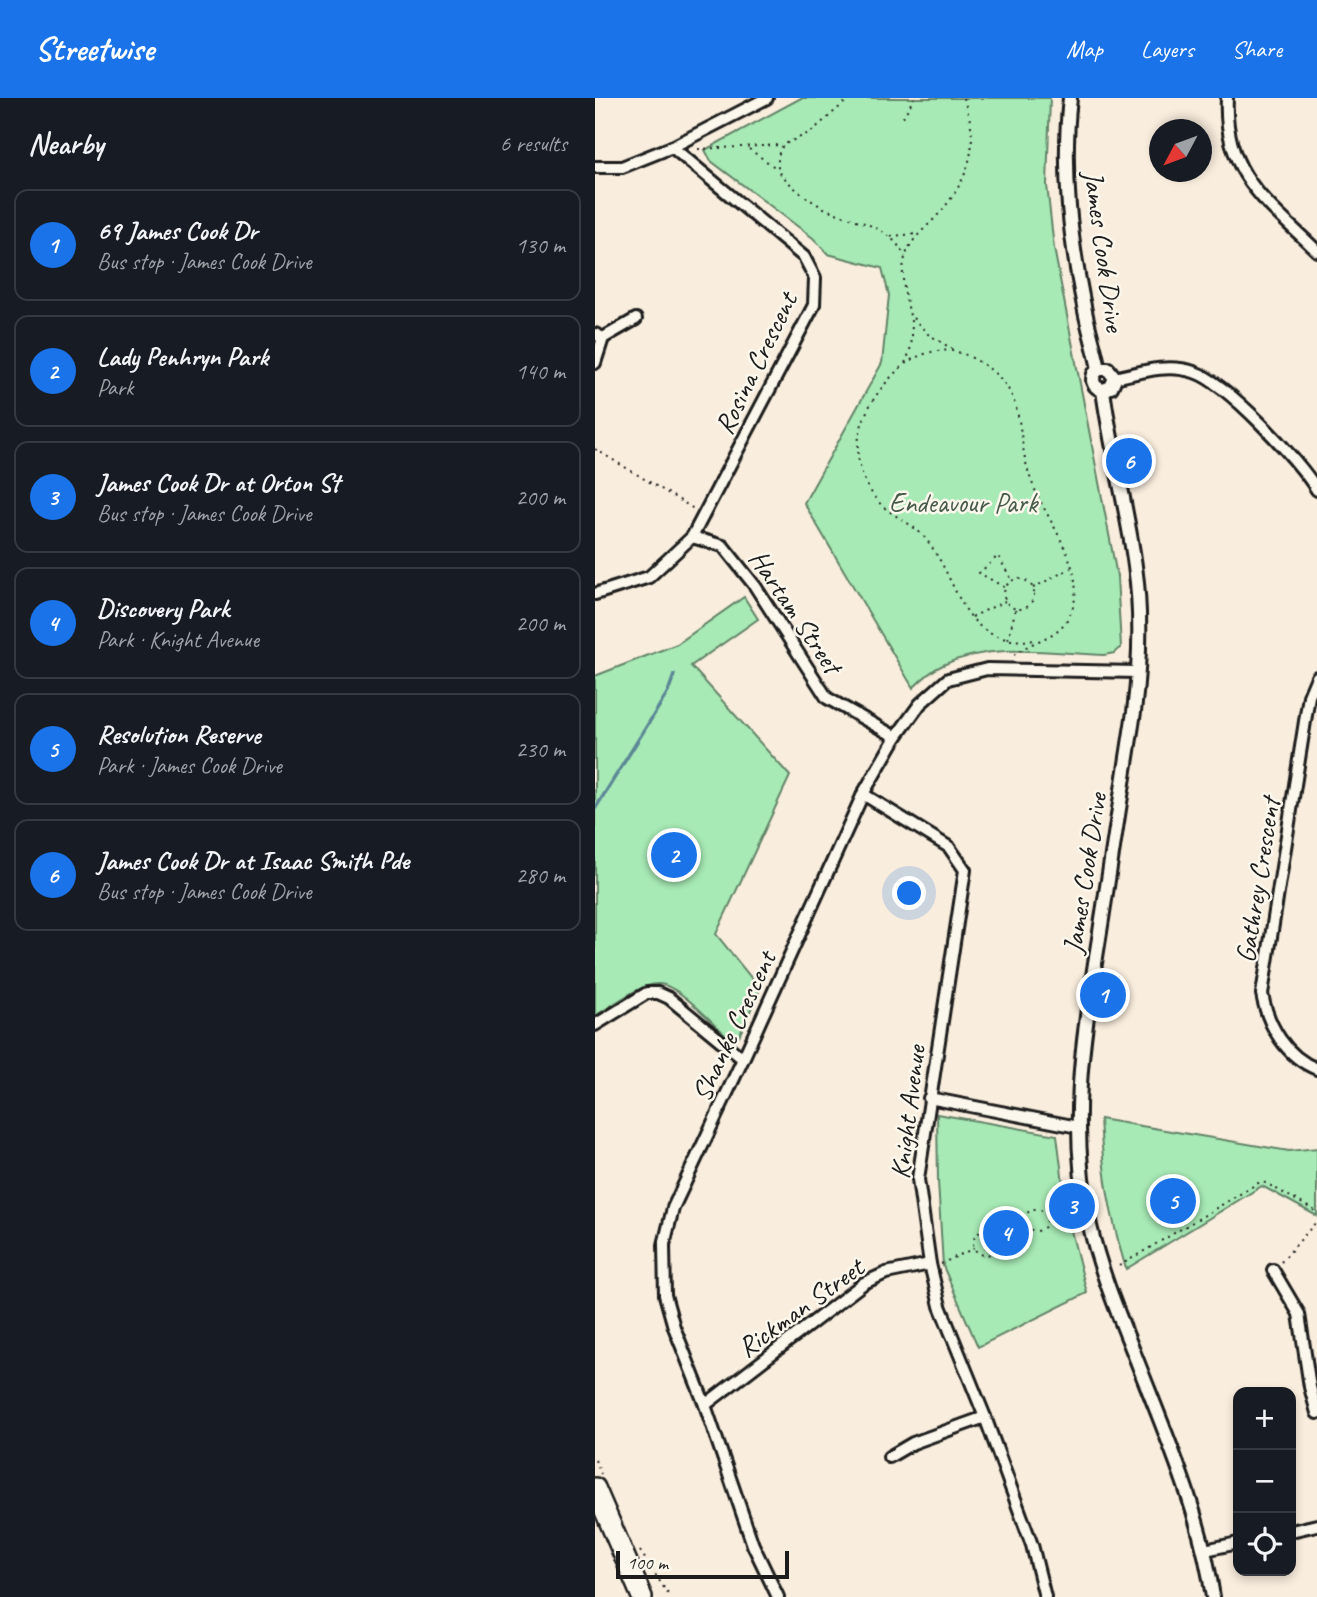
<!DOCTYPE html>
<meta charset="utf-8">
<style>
:root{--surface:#171b24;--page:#20242c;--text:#f1f3f6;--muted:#9ea1a6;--line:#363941;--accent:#1a73e8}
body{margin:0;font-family:Caveat,sans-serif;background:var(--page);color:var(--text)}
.controls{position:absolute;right:21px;bottom:21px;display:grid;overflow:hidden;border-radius:14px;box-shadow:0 4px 10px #0003}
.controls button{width:63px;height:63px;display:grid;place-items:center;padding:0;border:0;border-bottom:2px solid var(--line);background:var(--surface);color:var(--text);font:35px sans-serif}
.compass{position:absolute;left:554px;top:21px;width:63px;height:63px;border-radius:50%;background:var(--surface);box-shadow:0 4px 10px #0003;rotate:229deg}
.scale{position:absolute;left:21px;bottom:18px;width:173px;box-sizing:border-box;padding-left:7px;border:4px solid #1c1c1c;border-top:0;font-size:19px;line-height:24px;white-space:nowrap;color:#1c1c1c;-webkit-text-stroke:5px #fbf7ec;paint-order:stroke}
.you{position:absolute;left:315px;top:796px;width:24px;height:24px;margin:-18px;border:5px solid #fff;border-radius:50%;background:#1a73e8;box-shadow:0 0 0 10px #1a73e833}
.badge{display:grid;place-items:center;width:46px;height:46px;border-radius:50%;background:var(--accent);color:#fff;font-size:23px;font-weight:700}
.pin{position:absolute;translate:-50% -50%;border:4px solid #fff;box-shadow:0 2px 7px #0006}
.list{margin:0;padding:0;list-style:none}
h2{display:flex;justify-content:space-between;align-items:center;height:91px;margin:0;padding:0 28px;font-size:30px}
h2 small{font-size:23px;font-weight:400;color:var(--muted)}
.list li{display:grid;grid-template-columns:46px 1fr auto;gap:21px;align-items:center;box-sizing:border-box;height:112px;margin:0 14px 14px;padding:0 14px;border:2px solid var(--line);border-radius:14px}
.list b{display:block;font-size:26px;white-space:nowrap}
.list p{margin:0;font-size:23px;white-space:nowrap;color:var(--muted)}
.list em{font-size:23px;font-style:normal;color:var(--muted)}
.icon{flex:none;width:38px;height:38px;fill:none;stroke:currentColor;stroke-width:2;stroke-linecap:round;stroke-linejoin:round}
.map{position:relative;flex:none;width:722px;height:1499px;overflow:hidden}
header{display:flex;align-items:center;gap:42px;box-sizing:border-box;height:98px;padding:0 35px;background:var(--accent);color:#fff}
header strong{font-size:33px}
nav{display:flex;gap:38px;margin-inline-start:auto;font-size:24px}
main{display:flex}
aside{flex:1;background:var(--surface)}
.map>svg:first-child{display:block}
</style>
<header>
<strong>Streetwise</strong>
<nav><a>Map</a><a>Layers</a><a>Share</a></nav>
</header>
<main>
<aside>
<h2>Nearby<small>6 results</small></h2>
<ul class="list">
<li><span class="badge">1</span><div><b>69 James Cook Dr</b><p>Bus stop · James Cook Drive</p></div><em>130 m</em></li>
<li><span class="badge">2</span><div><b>Lady Penhryn Park</b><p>Park</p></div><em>140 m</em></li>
<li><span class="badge">3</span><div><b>James Cook Dr at Orton St</b><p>Bus stop · James Cook Drive</p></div><em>200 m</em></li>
<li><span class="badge">4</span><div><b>Discovery Park</b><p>Park · Knight Avenue</p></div><em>200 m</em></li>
<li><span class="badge">5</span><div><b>Resolution Reserve</b><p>Park · James Cook Drive</p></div><em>230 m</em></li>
<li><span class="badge">6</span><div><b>James Cook Dr at Isaac Smith Pde</b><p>Bus stop · James Cook Drive</p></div><em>280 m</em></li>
</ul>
</aside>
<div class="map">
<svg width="722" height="1499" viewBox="0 0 722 1499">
<rect width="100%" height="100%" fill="#f9eddd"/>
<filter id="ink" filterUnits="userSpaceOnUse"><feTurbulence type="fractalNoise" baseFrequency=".0143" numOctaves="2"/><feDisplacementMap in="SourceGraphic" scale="14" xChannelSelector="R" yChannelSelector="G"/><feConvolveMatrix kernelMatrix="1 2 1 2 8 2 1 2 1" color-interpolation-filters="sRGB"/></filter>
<g filter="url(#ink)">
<g fill="#a7eab5" stroke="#628368" stroke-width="2">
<path d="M206 0H455L452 87 459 150 522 478 526 549 519 555 509 557C456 555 397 544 348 567 337 572 327 581 318 590L209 405 287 265 294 197 287 170 233 156 218 140 116 63 110 52Z"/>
<path d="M149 499 163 521 96 568 195 678 121 836 165 891 144 938 134 940C118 926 84 887 64 886 47 884 14 910 0 918V578L82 546Z"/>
<polygon points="342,1016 462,1037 472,1117 492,1195 383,1249 348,1168 343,1083"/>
<path d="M505 1021 694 1053 722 1050V1118L667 1088 531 1171C515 1117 508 1078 505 1021Z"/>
</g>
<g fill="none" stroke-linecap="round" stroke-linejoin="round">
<polyline stroke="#5c8796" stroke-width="3.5" points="0,711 73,594 79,577"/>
<defs>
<g id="minor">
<path d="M632 0C628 76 673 105 722 153"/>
<polyline points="0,69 27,69 77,49 172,0"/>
<polyline points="0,236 8,240 41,221"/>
<polyline points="0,265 8,240"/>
<path d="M520 280C546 274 572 265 599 274 631 284 704 362 722 392"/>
<polyline points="97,439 128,448 160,488 232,600 301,639"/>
<polyline points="0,496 54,479 97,439 219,207 220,180 209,159 77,49"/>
<path d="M722 579 714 598 667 896C673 928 691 959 722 971"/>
<polyline points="268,696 354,749 370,772 323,1081 335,1166 345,1208 390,1319 437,1447 450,1499"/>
<polyline points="0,927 52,895 63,895 74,900 148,961"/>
<polyline points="334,1000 483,1029"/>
<polyline points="678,1172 704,1216 715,1289 722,1315"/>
<polyline points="110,1307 269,1185 291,1175 335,1166"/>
<polyline points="294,1359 318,1345 390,1319"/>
<polyline points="696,1433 722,1427"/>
<polyline points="610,1452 643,1445"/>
<polyline points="183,1499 158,1447 110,1307 79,1229 70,1197 69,1147 78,1110 148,961 268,696 301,639 325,606 353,581 392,571 543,574"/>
</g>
<g id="tertiary">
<path d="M475 0C467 72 475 142 490 213 494 233 500 251 504 271"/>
<polyline points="504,271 513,271 520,280 516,289 508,292"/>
<path d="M504 271 499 276C496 285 500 290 508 292"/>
<path d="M508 292C516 352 532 409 540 468 547 517 545 565 539 614 528 687 516 760 505 834 489 935 472 1025 495 1128 506 1176 526 1222 544 1268 574 1344 606 1418 618 1499"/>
</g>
<polyline id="motorway" points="0,1390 47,1499"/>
</defs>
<use href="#minor" stroke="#1c1c1c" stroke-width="16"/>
<use href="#tertiary" stroke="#1c1c1c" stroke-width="18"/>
<use href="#motorway" stroke="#1c1c1c" stroke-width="24"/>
<g stroke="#1c1c1c" stroke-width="2" stroke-dasharray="2 5" stroke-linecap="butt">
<path d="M255 0 216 34 188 47 183 57V72C195 88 212 101 229 110 259 124 295 126 310 159"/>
<polyline points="308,19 319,0"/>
<polyline points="103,51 187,47"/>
<polyline points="154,51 181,70"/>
<polyline points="296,138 322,136"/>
<polyline points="318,220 333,236 357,251"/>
<path d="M310 265C330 225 300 199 310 160 315 141 330 131 342 118 374 82 387 46 368 0"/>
<polyline points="0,351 99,411"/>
<circle cx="424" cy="496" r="15"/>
<polyline points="409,489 384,475 403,458 417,482"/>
<polyline points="438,490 476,470"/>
<polyline points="377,519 410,503"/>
<polyline points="413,541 421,510"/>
<path d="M419 557C441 539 467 542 478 509 491 469 452 423 438 387 416 333 439 292 377 260 361 251 345 250 327 257 312 262 300 274 290 286 261 320 251 364 282 402 295 418 317 424 331 441 368 488 364 550 442 542"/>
<circle cx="441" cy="1122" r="11"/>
<circle cx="390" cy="1145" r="12"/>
<polyline points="402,1139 429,1127"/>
<polyline points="686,1164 722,1123"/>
<polyline points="346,1166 379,1150"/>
<polyline points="524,1168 665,1084 671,1085 722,1114"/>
<polyline points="0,1362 6,1376"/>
<polyline points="45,1453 75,1499"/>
</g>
<use href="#minor" stroke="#fbf7ec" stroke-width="10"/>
<use href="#tertiary" stroke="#fbf7ec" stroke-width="12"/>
<use href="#motorway" stroke="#fbf7ec" stroke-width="19"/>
</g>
</g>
<g text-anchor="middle" stroke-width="5" stroke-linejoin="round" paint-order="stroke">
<g font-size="28" fill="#1c1c1c" stroke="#fbf7ec">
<text transform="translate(510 153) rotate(82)" y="10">James Cook Drive</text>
<text transform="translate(160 265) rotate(-64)" y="10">Rosina Crescent</text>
<text transform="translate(201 513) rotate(56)" y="10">Hartam Street</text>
<text transform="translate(489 775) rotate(-81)" y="10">James Cook Drive</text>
<text transform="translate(662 782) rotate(-81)" y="10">Gathrey Crescent</text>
<text transform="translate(138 928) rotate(-65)" y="10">Shanke Crescent</text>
<text transform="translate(312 1014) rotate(-83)" y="10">Knight Avenue</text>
<text transform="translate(205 1209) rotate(-36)" y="10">Rickman Street</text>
</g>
<g font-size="28" fill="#465a4a" stroke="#fbf7ec">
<text x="368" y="414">Endeavour Park</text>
</g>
</g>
</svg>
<div class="controls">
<button>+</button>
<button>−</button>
<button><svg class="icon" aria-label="locate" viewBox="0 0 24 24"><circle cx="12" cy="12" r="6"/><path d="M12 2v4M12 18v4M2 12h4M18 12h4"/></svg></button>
</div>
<svg class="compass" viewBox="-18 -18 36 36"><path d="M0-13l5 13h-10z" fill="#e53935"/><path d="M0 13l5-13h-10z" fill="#9ea1a6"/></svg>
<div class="scale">100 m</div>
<div class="you"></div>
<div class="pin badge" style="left:508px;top:897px">1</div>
<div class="pin badge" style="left:79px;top:757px">2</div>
<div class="pin badge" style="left:477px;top:1108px">3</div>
<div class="pin badge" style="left:411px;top:1135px">4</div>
<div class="pin badge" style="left:578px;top:1103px">5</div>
<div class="pin badge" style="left:534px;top:363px">6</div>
</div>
</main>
